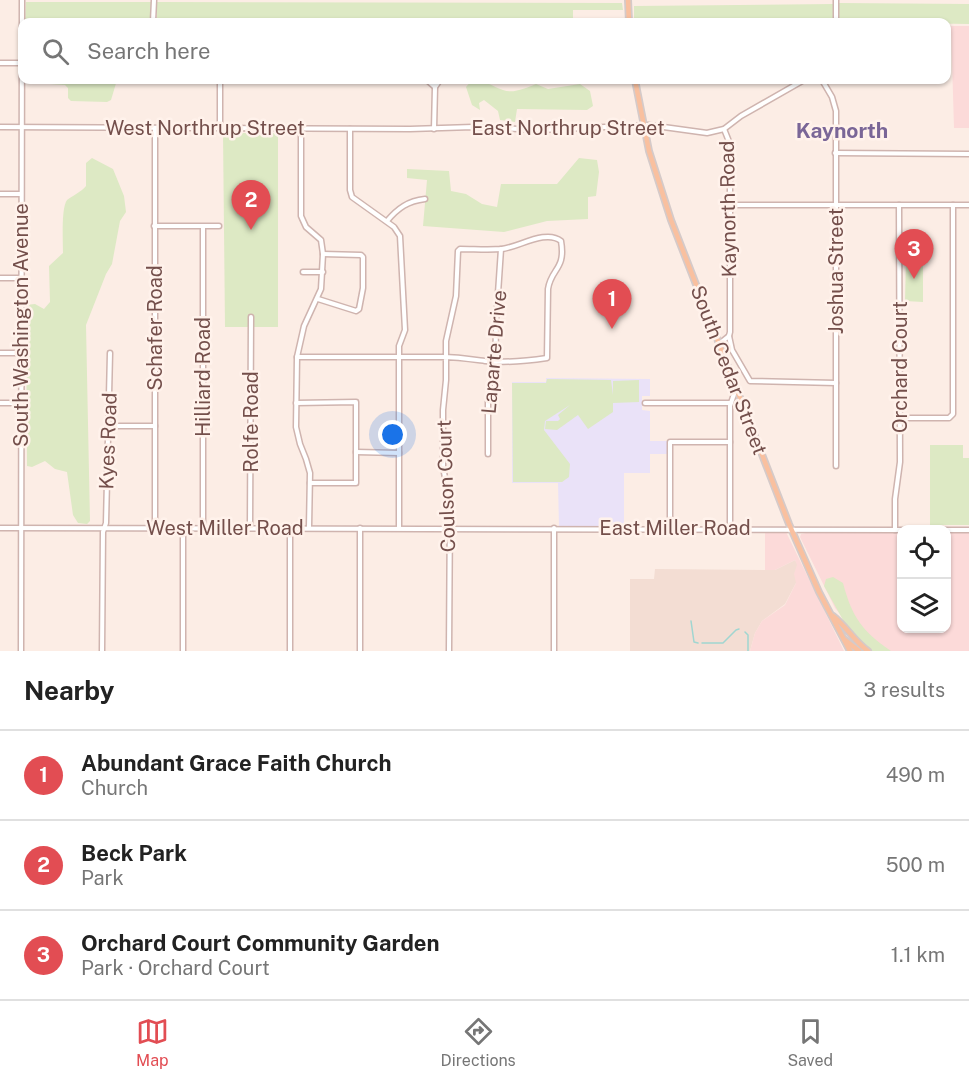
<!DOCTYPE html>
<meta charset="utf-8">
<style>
:root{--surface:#fff;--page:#f2f2f2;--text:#222;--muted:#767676;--line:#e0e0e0;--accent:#e24d53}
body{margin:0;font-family:"Public Sans",sans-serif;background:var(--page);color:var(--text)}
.controls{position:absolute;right:18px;bottom:18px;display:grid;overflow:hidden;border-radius:12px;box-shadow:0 2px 4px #0004}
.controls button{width:54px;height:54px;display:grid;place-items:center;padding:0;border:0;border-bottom:2px solid var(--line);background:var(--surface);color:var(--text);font:30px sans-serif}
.you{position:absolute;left:393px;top:435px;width:21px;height:21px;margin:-15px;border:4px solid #fff;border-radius:50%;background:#1a73e8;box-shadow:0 0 0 9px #1a73e833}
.badge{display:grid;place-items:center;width:39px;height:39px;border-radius:50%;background:var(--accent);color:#fff;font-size:20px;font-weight:700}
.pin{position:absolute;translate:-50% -50px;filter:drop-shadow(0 2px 3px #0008)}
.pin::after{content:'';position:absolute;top:32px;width:21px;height:18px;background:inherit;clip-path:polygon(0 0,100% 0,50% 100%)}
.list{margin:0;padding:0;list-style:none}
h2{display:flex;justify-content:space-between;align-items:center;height:78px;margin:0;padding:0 24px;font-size:26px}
h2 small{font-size:20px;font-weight:400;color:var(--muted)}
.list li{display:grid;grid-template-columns:39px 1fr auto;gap:18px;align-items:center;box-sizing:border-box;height:90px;padding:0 24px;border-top:2px solid var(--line)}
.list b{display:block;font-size:22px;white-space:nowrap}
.list p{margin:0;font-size:20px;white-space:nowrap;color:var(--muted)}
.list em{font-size:20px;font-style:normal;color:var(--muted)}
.icon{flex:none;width:33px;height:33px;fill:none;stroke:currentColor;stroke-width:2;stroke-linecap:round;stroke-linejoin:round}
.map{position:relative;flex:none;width:969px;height:651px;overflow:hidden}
.search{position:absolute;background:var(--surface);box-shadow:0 2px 4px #0004;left:18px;right:18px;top:18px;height:66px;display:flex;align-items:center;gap:15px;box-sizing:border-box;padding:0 21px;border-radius:12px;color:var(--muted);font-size:22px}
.sheet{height:348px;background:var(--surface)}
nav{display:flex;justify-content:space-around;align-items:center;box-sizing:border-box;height:84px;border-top:2px solid var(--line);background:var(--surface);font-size:16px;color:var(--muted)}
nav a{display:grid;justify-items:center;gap:3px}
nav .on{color:var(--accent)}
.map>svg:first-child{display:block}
</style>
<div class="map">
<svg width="969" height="651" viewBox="0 0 969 651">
<rect width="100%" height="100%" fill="#fcede5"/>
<polygon fill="#f3ddd3" points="795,560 798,565 796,583 785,604 762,621 755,633 750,651 630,651 630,579 654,579 655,569 775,570"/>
<g fill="#fcdad9">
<polygon points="951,26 969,26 969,128 954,128"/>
<polygon points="765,531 785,531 787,534 844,651 750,651 755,633 762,621 785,605 796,583 794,574 797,565 795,560 775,570 765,570"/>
<polygon points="806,533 901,533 902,628 946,628 947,533 969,533 969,651 872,651 835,608 800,537 801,534"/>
</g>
<polygon fill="#eae2f8" points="546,378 650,379 650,396 642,396 642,410 650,411 650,441 668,441 668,454 650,454 650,473 624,473 624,526 559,526 558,483 512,483 512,382 546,382"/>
<g fill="#dde9c4">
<polygon points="26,2 151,2 150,22 25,22"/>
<polygon points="157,2 622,3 623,10 573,10 573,22 157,22"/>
<polygon points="839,3 969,4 969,24 839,22"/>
<polygon points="833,4 834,22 634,22 634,6"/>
<polygon points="49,80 117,80 111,100 107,102 71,101 68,98 68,88 65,85 50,84"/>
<path d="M472 80C485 79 491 86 503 90 513 94 526 88 536 84L548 89 580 84 590 91 593 106 587 110 517 109 515 122 500 120 498 111 484 100 479 103 480 110 472 105 466 87Z"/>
<polygon points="223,133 278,133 278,327 225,327"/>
<path d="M92 158 113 169 124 196 126 212 120 221 112 264 106 274 86 325 90 521 87 524 78 523 73 515 67 472 55 469 45 461 32 467 27 466 26 305 35 304 44 309 50 302 49 266 63 253C63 242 61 208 67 200 72 196 81 192 86 186V163Z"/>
<polygon points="579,158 597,160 599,172 596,196 588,197 588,219 547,221 504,232 423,226 427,180 407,178 407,169 449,171 451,191 466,194 482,204 497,207 501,184 557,184"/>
<polygon points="906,257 923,257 923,302 905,301"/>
<polygon points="547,379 611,380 613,395 613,381 639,380 639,402 613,403 613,412 588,429 578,415 557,430 545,429 546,421 558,421 560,419 558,415 570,405 545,421 544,430 570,464 569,477 562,482 513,482 512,383 546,383"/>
<polygon points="930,445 963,445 963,458 969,458 969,525 930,525"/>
<path d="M833 577 843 583C852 617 862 631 891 651H872L848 629 824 586 826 579Z"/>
</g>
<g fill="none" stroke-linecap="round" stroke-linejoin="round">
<g stroke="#a0d6d1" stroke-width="1.5">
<polyline points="691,621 694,642 698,643"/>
<polyline points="745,632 748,635 748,651"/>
<polyline points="702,643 723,643 736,630 739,629"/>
</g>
<defs>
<g id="minor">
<polyline points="836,0 836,22"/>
<polyline points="153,22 154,0"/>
<polyline points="0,63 22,63"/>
<polyline points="159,80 181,80"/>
<polyline points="427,80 435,87"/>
<polyline points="822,80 832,97 836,111 836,466"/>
<polyline points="0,127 410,129 473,127 540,130 649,125 707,133 724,129 741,116 804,80"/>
<polyline points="220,129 220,80"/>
<polyline points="301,129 301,216 306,227 321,240 323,254 321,289 304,326 297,357 296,427 300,444 306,459 310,473 309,527"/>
<polyline points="350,129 350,190 352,197 394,227 400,236 405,330 399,346 399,527"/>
<polyline points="434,129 435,87 440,80"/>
<polyline points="835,153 969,154"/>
<polyline points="0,194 21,194"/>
<polyline points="729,205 969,205"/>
<path d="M387 221C398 208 408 201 425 199"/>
<polyline points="154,226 219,226"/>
<polyline points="303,272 323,272"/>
<polyline points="0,278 21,278"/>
<polyline points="318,299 356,311 359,309 363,288 363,257 361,255 323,254"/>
<polyline points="729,336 732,350 750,381 836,383"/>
<polyline points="719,344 729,336 730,332 730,144 724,129"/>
<polyline points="0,353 21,353"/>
<path d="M297 357H442C457 357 470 359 485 361 506 363 527 361 547 358L548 289C551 268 566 270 561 241 546 229 519 247 502 249 488 250 474 249 460 249L458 251 456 296 446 341V380L443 410V467L450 504 449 651"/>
<polyline points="0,403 21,403"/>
<polyline points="296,403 356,402 356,483 310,483"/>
<polyline points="645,403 730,403"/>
<polyline points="900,418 949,418 953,414 953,205"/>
<polyline points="109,426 155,426"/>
<polyline points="356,452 399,453"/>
<polyline points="488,454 488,402 495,386 496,323 501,249"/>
<polyline points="250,527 251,317"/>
<polyline points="0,528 902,530"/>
<polyline points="155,528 155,129"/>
<polyline points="203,528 203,227"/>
<polyline points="360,528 360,651"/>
<polyline points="670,528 670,442 730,442"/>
<polyline points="730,528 730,406 736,388"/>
<polyline points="895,530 895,499 900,462 899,205"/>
<polyline points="946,530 969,530"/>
<polyline points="21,651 22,0"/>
<polyline points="102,651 103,532 106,523 110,353"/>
<polyline points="183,651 183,528"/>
<polyline points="290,651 290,527"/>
<polyline points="554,651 554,528"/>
</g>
<g id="major">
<polyline points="628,0 629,22"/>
<polyline points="635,80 649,151 671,220 789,524 819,592 850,651"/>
<path d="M833 616C846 626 854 641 868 651"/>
<polyline points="845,640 859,651"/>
</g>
</defs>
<use href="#minor" stroke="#cfb4af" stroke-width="7"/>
<use href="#major" stroke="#d5cac9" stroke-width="8"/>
<use href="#minor" stroke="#fff" stroke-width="4"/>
<use href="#major" stroke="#f9c09f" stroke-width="4.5"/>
</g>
<g text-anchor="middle" stroke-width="5" stroke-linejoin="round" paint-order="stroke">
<g font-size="20" fill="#744f4b" stroke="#fff2eb">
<text x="205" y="135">West Northrup Street</text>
<text x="568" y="135">East Northrup Street</text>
<text transform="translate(728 209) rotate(-91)" y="7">Kaynorth Road</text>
<text transform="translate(836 271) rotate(-90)" y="7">Joshua Street</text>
<text transform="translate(21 325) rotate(-90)" y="7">South Washington Avenue</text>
<text transform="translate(155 328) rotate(-90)" y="7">Schafer Road</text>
<text transform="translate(494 352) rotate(-85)" y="7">Laparte Drive</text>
<text transform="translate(900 367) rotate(-90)" y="7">Orchard Court</text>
<text transform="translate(729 370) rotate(69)" y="7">South Cedar Street</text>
<text transform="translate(203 377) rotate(-90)" y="7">Hilliard Road</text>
<text transform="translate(251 422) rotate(-90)" y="7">Rolfe Road</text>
<text transform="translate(108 441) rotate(-88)" y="7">Kyes Road</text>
<text transform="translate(446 486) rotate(-92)" y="7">Coulson Court</text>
<text x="225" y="535">West Miller Road</text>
<text x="675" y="535">East Miller Road</text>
</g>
<g font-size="21" font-weight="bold" fill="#7a6697" stroke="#fff2eb">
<text x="842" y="138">Kaynorth</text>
</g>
</g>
</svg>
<div class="controls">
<button><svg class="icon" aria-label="locate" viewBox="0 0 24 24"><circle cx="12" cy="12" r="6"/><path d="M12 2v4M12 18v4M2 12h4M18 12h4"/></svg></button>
<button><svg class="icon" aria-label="layers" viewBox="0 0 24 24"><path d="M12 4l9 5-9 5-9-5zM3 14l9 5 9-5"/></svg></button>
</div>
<div class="you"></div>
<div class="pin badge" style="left:612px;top:329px">1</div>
<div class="pin badge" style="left:251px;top:230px">2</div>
<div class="pin badge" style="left:914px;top:279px">3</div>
<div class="search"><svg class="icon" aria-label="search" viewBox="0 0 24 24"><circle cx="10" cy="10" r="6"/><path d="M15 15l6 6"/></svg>Search here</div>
</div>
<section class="sheet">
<h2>Nearby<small>3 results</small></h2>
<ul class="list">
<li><span class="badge">1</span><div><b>Abundant Grace Faith Church</b><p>Church</p></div><em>490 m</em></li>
<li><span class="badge">2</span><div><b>Beck Park</b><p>Park</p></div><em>500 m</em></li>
<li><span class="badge">3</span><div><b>Orchard Court Community Garden</b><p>Park · Orchard Court</p></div><em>1.1 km</em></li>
</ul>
</section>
<nav>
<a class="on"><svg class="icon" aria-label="map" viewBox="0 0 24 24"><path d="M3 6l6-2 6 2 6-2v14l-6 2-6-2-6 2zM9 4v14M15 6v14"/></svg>Map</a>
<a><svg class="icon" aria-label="directions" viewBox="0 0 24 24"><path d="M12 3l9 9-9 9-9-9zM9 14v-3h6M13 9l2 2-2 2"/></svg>Directions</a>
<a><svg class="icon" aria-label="saved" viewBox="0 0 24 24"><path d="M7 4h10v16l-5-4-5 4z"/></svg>Saved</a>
</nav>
